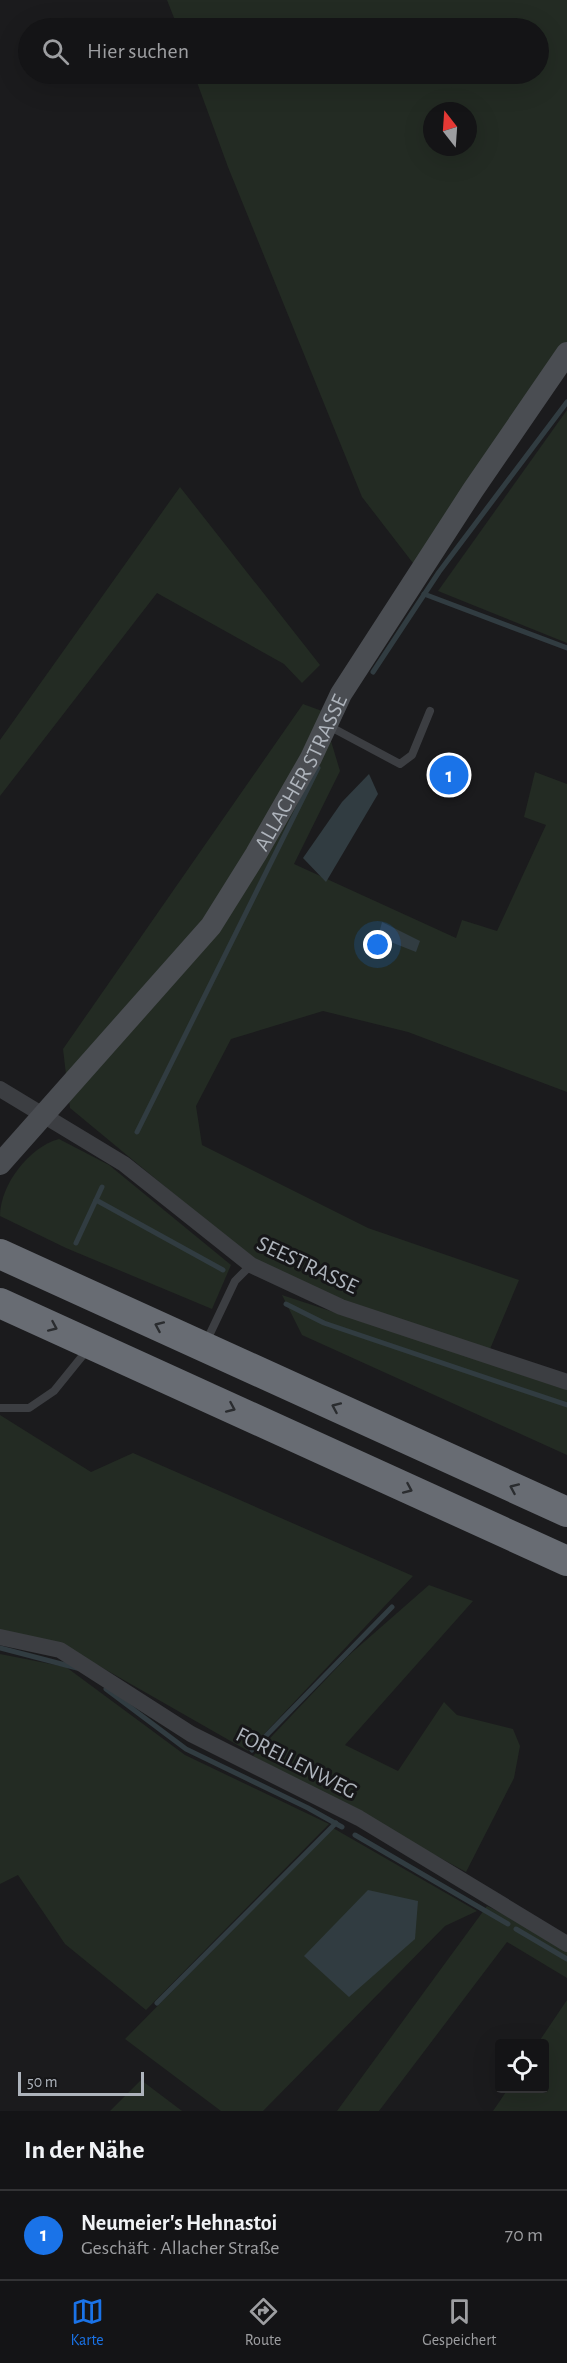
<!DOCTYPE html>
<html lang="de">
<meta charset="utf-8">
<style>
:root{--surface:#141416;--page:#212123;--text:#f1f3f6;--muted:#9d9ea1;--line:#333335;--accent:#1a73e8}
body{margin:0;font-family:"Alegreya Sans",sans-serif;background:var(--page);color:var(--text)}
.controls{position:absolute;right:18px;bottom:18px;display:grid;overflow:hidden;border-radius:6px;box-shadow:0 6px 24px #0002}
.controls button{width:54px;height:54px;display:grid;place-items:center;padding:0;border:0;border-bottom:2px solid var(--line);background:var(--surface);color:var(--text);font:30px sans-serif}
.compass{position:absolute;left:423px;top:102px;width:54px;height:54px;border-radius:50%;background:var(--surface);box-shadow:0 6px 24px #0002;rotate:343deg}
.scale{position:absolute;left:18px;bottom:15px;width:126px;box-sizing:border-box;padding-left:6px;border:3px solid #aeb4bc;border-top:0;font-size:16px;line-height:21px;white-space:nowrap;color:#aeb4bc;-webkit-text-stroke:4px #161618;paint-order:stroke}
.you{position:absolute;left:378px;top:945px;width:21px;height:21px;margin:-15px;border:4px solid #fff;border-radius:50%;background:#1a73e8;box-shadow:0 0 0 9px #1a73e833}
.badge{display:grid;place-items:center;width:39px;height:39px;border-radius:50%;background:var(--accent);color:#fff;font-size:20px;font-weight:700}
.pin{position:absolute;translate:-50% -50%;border:3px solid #fff;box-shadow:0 2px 6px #0006}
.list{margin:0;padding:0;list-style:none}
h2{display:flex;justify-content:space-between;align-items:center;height:78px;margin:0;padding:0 24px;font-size:26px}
h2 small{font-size:20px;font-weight:400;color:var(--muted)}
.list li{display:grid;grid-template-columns:39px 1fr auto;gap:18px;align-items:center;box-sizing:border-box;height:90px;padding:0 24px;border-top:2px solid var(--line)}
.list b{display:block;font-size:22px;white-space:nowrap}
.list p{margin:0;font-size:20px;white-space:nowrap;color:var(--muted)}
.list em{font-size:20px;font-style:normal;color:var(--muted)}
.icon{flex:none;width:33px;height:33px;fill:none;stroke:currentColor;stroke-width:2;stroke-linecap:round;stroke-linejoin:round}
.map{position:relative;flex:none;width:567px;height:2111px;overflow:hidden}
.search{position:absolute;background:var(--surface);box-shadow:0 6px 24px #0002;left:18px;right:18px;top:18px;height:66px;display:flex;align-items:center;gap:15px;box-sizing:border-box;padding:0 21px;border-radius:33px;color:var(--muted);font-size:22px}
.sheet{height:168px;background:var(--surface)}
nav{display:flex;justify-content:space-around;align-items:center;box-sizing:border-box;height:84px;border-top:2px solid var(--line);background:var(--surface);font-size:16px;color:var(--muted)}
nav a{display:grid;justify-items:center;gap:3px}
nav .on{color:var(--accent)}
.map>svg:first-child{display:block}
</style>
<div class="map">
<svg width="567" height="2111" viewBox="0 0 567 2111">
<rect width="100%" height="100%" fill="#1b1b1d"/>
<g fill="#232b23" fill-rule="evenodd">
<path d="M167 0H567V343L416 567 362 497 228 167 194 74H538V28H178ZM432 111H468V147H432Z"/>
<polygon points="567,410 567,643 438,591"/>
<polygon points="180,487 320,665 302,683 284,664 157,593 0,796 0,740"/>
<polygon points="303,704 322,711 340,771 294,864 456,938 462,920 497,931 546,825 524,817 535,772 567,784 567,1092 408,1032 323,1011 231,1039 196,1106 202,1145 368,1228 519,1280 490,1349 344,1301 256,1262 70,1108 63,1049"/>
<path d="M59 1139 109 1165 231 1265 212 1309 66 1248 0 1216C0 1185 29 1147 59 1139Z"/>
<polygon points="282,1295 567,1389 567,1455 302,1335"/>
<polygon points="0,1415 91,1472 133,1453 413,1576 248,1751 59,1643 0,1631"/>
<polygon points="429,1585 473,1601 345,1745 398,1771 444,1702 457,1715 513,1729 520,1746 514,1778 466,1872 253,1756 348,1656"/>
<polygon points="0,1654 66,1667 185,1755 329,1824 146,2010 65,1944 18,1875 0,1884"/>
<polygon points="333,1828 477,1911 445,1926 263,2111 221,2111 125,2039"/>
<polygon points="487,1906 567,1944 567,1978 507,1942 379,2111 337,2111"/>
<polygon points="567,2000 567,2111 493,2111 508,2089 544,2088 544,2044 538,2043"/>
<polygon points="141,2080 182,2111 110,2111"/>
</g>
<g fill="#313c41">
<polygon points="369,774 378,794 326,882 303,858 342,802"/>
<polygon points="382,922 420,941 416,952 378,937"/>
<polygon points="368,1890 418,1901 415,1939 349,1997 304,1956"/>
</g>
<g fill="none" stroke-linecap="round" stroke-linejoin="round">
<g stroke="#313c41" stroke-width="5">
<polyline points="424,594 567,648"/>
<polyline points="373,672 439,572 567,402"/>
<polyline points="137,1132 318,768"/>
<polyline points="96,1200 223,1270"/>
<polyline points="76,1243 102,1187"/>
<polyline points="286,1304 324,1323 567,1405"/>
<polyline points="0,1648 77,1668"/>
<polyline points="106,1689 186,1749 308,1808 342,1827"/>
<polyline points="252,1750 392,1607"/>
<polyline points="355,1835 508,1924"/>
<polyline points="516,1929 567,1959"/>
<polyline points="157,2003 336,1823"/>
</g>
<g stroke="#3c3e42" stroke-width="8">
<polyline points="327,725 400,764 412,755 430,711"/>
<polyline points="206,1342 235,1281 251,1265"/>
<polyline points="0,1408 29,1408 54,1391 88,1349"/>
</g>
<g stroke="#3c3e42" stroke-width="16">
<polyline points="0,1089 124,1164 251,1265 341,1307 567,1382"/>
<polyline points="0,1637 60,1650 191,1734 359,1818 567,1944"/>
</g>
<path stroke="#4a4d52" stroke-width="22" id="s1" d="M0 1164 211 926 256 854 311 758 341 694 473 490 567 353"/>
<g stroke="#686c73" stroke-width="30">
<polyline points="0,1254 567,1512"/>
<polyline points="0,1303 567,1561"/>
</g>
</g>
<defs><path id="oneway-chevron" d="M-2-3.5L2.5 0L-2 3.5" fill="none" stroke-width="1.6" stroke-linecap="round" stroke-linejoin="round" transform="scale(1.5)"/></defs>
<g stroke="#2a2c2f">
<use href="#oneway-chevron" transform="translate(159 1326) rotate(-156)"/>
<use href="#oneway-chevron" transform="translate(53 1327) rotate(24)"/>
<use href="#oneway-chevron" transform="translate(336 1407) rotate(-156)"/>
<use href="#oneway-chevron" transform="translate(231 1408) rotate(24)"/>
<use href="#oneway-chevron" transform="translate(514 1488) rotate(-156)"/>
<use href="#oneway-chevron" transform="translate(408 1489) rotate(24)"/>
</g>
<g text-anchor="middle" stroke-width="6" stroke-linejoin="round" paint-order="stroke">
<g font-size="22" fill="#aeb4bc" stroke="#161618">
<text dy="8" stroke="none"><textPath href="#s1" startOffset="496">ALLACHER STRASSE</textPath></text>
<text transform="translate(308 1264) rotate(25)" y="8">SEESTRASSE</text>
<text transform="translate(297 1762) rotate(27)" y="8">FORELLENWEG</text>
</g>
</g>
</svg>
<div class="controls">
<button><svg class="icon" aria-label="locate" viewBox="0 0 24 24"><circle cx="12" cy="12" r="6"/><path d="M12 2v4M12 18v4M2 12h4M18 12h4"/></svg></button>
</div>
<svg class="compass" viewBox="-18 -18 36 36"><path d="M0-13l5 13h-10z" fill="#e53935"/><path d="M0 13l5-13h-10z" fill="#9d9ea1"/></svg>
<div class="scale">50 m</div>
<div class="you"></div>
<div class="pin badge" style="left:449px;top:775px">1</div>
<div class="search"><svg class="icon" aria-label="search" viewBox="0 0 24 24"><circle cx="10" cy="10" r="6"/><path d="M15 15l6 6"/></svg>Hier suchen</div>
</div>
<section class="sheet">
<h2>In der Nähe<small></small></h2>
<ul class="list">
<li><span class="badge">1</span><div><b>Neumeier's Hehnastoi</b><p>Geschäft · Allacher Straße</p></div><em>70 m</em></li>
</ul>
</section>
<nav>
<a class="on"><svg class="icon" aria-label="map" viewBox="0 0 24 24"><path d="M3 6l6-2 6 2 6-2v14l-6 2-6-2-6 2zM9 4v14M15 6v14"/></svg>Karte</a>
<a><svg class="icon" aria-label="directions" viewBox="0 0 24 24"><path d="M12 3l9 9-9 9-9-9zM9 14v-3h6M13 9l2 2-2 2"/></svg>Route</a>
<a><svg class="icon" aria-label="saved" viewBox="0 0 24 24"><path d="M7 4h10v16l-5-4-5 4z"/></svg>Gespeichert</a>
</nav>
